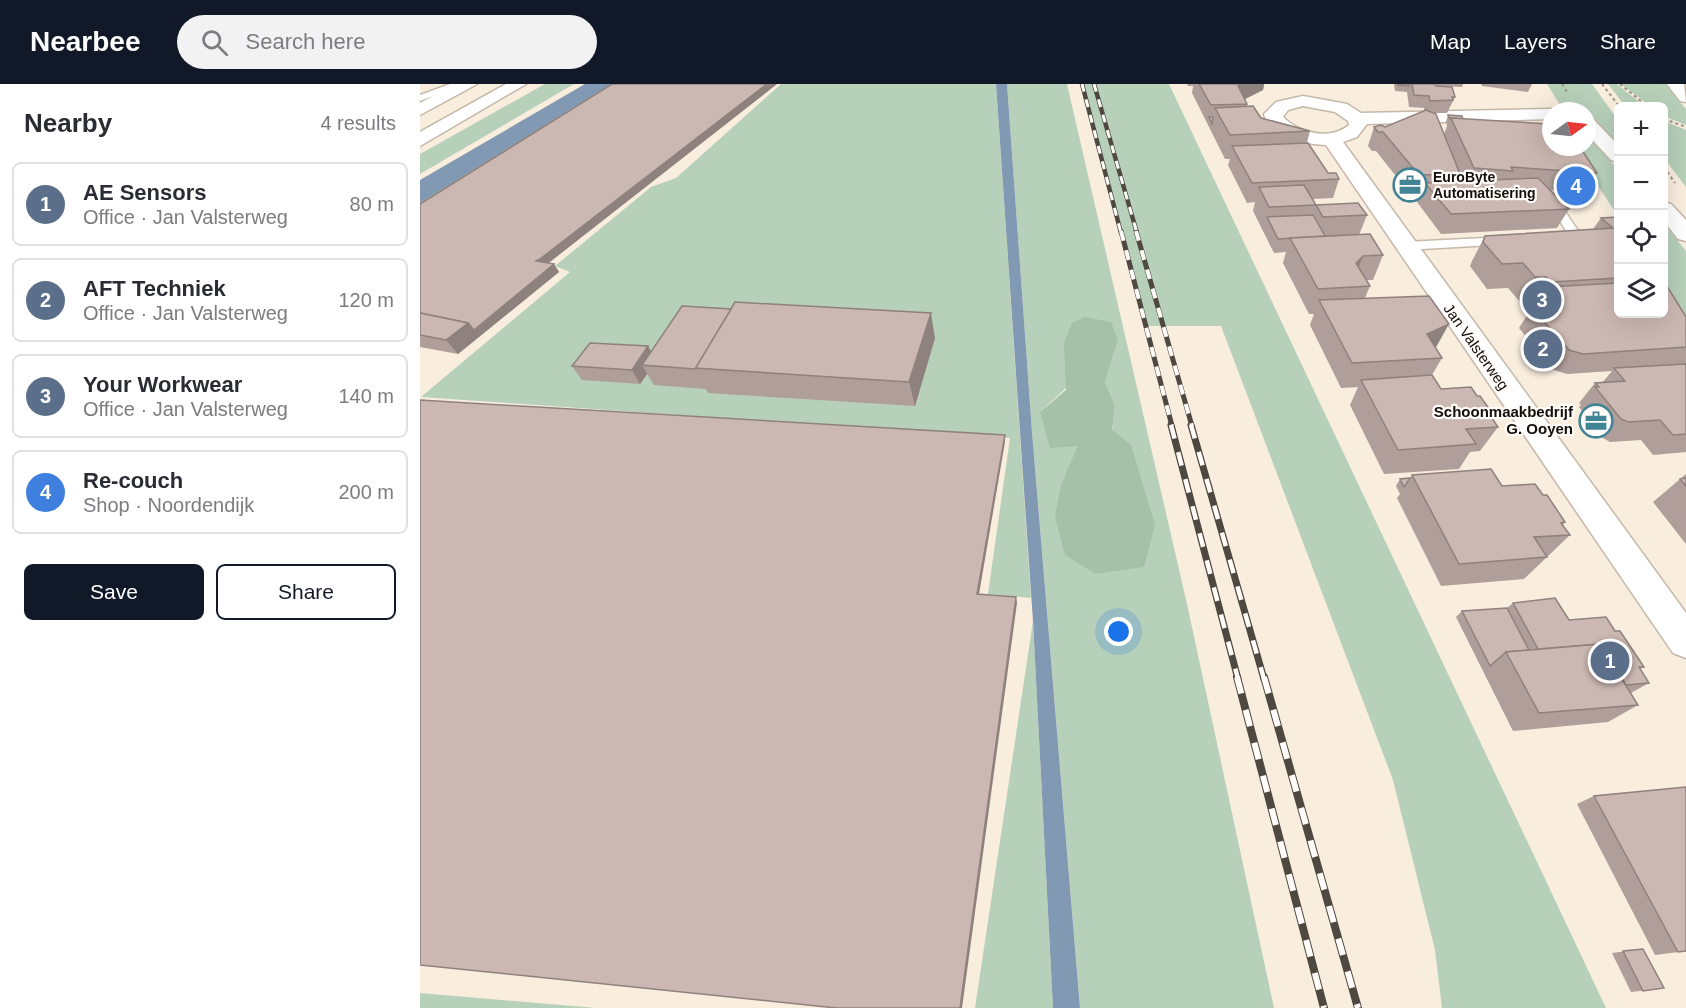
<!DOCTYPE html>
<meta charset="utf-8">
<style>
:root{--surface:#fff;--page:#f2f2f3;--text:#2b2b33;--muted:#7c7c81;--line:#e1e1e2;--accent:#111827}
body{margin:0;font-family:Arial,sans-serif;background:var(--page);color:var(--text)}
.controls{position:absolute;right:18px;top:18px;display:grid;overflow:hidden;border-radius:9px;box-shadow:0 6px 24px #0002}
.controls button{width:54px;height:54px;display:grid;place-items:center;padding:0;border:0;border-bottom:2px solid var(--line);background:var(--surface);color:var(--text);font:30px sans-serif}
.compass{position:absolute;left:1122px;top:18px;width:54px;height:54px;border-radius:50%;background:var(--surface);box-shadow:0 6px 24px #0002;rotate:75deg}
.you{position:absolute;left:699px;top:548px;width:21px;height:21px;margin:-15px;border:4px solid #fff;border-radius:50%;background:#1a73e8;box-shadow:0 0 0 9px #1a73e833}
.badge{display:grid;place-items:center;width:39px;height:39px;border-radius:50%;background:var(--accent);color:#fff;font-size:20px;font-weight:700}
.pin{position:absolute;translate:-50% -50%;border:3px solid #fff;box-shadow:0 2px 6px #0006}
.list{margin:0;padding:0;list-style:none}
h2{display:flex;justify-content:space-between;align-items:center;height:78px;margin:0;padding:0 24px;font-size:26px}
h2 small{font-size:20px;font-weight:400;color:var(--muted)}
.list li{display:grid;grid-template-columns:39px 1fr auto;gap:18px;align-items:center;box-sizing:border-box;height:84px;margin:0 12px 12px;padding:0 12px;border:2px solid var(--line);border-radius:9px}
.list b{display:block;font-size:22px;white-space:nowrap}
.list p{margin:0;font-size:20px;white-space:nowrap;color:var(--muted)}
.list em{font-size:20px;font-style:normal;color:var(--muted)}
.actions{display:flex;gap:12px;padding:18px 24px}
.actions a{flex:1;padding:14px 0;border:2px solid var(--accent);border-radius:9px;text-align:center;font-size:21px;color:var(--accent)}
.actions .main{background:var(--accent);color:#fff}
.icon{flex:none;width:33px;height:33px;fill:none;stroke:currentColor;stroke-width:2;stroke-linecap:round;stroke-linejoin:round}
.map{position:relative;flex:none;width:1266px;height:924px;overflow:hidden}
header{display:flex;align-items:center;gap:36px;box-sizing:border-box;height:84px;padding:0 30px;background:var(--accent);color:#fff}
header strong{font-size:28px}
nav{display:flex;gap:33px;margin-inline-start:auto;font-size:21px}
.search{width:420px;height:54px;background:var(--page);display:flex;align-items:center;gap:15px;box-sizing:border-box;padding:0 21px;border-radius:33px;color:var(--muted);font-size:22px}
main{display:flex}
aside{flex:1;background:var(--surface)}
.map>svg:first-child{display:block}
</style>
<header>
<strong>Nearbee</strong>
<div class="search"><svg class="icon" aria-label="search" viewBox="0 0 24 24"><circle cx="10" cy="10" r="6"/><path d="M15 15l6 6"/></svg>Search here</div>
<nav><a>Map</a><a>Layers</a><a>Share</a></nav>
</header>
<main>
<aside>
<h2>Nearby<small>4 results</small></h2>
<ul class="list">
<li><span class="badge" style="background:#5c6f8a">1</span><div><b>AE Sensors</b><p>Office · Jan Valsterweg</p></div><em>80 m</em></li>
<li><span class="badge" style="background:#5c6f8a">2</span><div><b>AFT Techniek</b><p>Office · Jan Valsterweg</p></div><em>120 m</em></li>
<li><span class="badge" style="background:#5c6f8a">3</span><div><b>Your Workwear</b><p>Office · Jan Valsterweg</p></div><em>140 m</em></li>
<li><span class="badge" style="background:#3f7fe0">4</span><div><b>Re-couch</b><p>Shop · Noordendijk</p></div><em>200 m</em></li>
</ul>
<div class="actions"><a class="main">Save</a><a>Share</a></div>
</aside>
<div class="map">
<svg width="1266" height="924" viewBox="0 0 1266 924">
<rect width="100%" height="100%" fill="#f9edde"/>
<g fill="#b7d0ba" fill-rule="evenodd">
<polygon points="125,0 154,0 0,90 0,70"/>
<polygon points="361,0 576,0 611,514 568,510 590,354 1,313 150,188 135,182 231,103 256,94"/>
<path d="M587 0H647L767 520 854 924H660L612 348ZM698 256 685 298 695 321 692 346 641 400 659 362 620 328Z"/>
<polygon points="660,0 749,0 1186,924 1022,924 1015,866 973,696 801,242 724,242"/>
<polygon points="1127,0 1172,0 1198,36 1198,67 1167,32 1167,27 1142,24"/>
<polygon points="1188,0 1197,0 1224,22 1205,22"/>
<polygon points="1201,0 1245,0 1266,25 1266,41 1244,32 1244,22 1230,22"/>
<polygon points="1244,37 1266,46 1266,103 1244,74"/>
<polygon points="1167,49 1198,86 1198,132 1152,63 1167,63"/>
<polygon points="1244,140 1266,167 1266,234 1244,199"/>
<polygon points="613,537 633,924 555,924"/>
<polygon points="0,909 176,924 0,924"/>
</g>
<polygon fill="#a5c1a8" points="665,233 691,238 698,256 685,298 695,321 692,346 711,361 735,441 724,483 676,490 645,471 635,433 641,400 658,362 630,364 620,328 646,306 644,259 652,239"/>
<g fill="#8299b3">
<polygon points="165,0 191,0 0,119 0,96"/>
<polygon points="576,0 587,0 612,348 660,924 633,924 613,537"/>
</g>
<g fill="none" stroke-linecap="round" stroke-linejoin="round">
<defs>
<g id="service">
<polygon points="30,0 44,0 0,17 0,11"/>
<polygon points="1130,117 1138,117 1163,154 1161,157 1139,158 1139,152 1149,151 1128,119"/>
<polygon points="1085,153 1089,154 1089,160 985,166 979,162 985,158"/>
</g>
<g id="minor">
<path d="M883 12 927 20 941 29 1131 25 1138 27H1131V35L947 40 937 53 923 58 1266 529V574L1253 569 906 61C886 60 848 54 844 30L856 18ZM883 22 915 28 928 37 929 41C910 57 879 49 863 33L868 26Z"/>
<polygon points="1167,34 1173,35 1198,61 1198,78 1191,76 1167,50"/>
<polygon points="1244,118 1251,120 1266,136 1266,157 1258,155 1244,137"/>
</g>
<polygon id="tertiary" points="1247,0 1264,0 1266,18 1260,17"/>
<g id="secondary">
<polygon points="36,0 57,0 0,31 0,19"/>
<polygon points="86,0 106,0 0,62 0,48"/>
</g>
</defs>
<use href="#service" stroke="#c4b8a9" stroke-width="3"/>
<use href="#minor" stroke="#c4b8a9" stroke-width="3"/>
<use href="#tertiary" stroke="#c4b8a9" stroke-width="3"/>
<use href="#secondary" stroke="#c4b8a9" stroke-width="3"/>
<g stroke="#9b9287" stroke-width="2" stroke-dasharray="3 3" stroke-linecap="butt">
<polyline points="1142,0 1147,8"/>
<polyline points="1182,0 1199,22"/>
<polyline points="1200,0 1227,22"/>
<polyline points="1244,35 1266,43"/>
<polyline points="1244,83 1255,99"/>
</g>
<use href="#service" fill="#fff" fill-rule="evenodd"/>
<use href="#minor" fill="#fff" fill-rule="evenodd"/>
<use href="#tertiary" fill="#fff" fill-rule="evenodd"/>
<use href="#secondary" fill="#fff" fill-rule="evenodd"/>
<defs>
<g id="rail-far3">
<polyline points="662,0 701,149"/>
<polyline points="674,0 717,149"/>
</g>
<g id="rail-far2">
<polyline points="701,147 752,342"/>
<polyline points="716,147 772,342"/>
</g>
<g id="rail-far1">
<polyline points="751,341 818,595"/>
<polyline points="771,341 844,595"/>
</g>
<g id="rail">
<polyline points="817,593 904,924"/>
<polyline points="844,593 938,924"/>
</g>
</defs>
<use href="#rail-far3" stroke="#4e4840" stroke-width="4.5"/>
<use href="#rail-far2" stroke="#4e4840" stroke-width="5"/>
<use href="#rail-far1" stroke="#4e4840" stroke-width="7"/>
<use href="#rail" stroke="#4e4840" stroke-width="8"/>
<use href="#rail-far3" stroke="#fffcf9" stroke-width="3" stroke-dasharray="8" stroke-linecap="butt"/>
<use href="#rail-far2" stroke="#fffcf9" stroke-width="4" stroke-dasharray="10" stroke-linecap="butt"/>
<use href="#rail-far1" stroke="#fffcf9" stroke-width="4.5" stroke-dasharray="14" stroke-linecap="butt"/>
<use href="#rail" stroke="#fffcf9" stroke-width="6" stroke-dasharray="17" stroke-linecap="butt"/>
</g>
<g fill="#af9e99" fill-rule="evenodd">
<polygon points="357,0 128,179 134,180 139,188 38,270 0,263 0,120"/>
<polygon points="767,0 844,0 843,6 825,15 827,20 827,23 841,34 890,47 887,59 908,89 919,95 913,114 893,115 896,121 894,125 896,121 947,131 939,151 963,171 953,196 946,196 950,202 945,214 1016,264 1022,274 1012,291 1021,305 1057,312 1075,333 1073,336 1078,343 1060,367 1050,368 1039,385 964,390 930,321 938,303 921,304 890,241 894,230 889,230 863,179 866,168 854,169 833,127 835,118 827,119 808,81 810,75 805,75 772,9 773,2 768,2"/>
<path d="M974 0H1043L1042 3 1019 2 1035 13 1027 29H1013L1024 50 1027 42 1026 38 1028 31 1043 35 1177 89 1165 108 1130 106 1149 125 1137 144 1021 150 997 118 1000 110 991 111 956 67H952L948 62 954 43H965L1004 27V24L989 23 987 8 975 7ZM1039 91 1042 97H1037Z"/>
<polygon points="1061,0 1112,0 1108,8 1062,2"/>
<polygon points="1198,133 1198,230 1266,233 1266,368 1233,371 1221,356 1190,358 1183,354 1159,323 1161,321 1159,319 1175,299 1182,299 1192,287 1147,290 1134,286 1099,244 1113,222 1110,218 1100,218 1088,204 1067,205 1050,182 1052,177 1065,152 1173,145 1181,134"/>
<polygon points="515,254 495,322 288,309 286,305 234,301 227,290 220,300 162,296 152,282 228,262 231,268"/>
<polygon points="1266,390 1266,460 1233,418"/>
<polygon points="992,391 1082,402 1123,411 1145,438 1143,441 1150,451 1104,495 1021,502 977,414 980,410 976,402 980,395 990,394"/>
<polygon points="1093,519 1149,536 1195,547 1224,583 1220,585 1229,599 1211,609 1218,621 1188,638 1093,647 1036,533 1042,527 1087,524"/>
<polygon points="1266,703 1266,867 1235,871 1157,720 1174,712"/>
<polygon points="1223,865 1244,904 1211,908 1192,869"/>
</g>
<g fill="#8f817d">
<polygon points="347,0 357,0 121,185 116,177"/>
<polygon points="823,0 844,0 843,6 815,20 818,2"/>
<polygon points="943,172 933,197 936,179"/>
<polygon points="134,180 139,188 38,270 26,256 48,239"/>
<polygon points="511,229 515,254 495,322 489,298"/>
<polygon points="1029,240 1015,265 1007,250"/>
<polygon points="228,262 236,276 222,281 227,290 220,300 212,286"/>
<polygon points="585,351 585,358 558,516 557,510"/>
<polygon points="596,513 597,519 542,924 540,924"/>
</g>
<g fill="#ccb8b2" stroke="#8f817d" stroke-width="1.5">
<polygon points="192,0 347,0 120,175 116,177 134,180 54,246 48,239 0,229 0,120"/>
<polygon points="779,0 823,0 818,2 827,20 791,21"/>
<polygon points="978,0 990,0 989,2 978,1"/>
<polygon points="992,0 1014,0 1016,2 1032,3 1035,13 1032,13 1033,16 1010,17 1009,12 994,11"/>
<polygon points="833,22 841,34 890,47 810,51 795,24"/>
<polygon points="1006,26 1016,30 1040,90 999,91 963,48 958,48 954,43 961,41 965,43"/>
<polygon points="1028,31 1042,32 1043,35 1031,34 1030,35"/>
<polygon points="789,33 793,33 792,40"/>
<polygon points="1031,34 1131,40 1131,63 1160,63 1177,89 1091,83 1093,87 1054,84"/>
<polygon points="888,59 908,89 916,89 919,95 832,99 812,62"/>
<polygon points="1118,94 1149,125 1031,130 1005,99"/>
<polygon points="884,101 896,121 849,123 839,103"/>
<polygon points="938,119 947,131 903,133 896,121"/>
<polygon points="893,131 905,152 858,155 847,133"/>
<polygon points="1198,133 1198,194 1131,198 1126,193 1115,193 1103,179 1082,180 1063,158 1065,152 1193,144 1181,134"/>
<polygon points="950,150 963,171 943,172 936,179 950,202 898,205 870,154"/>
<polygon points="1198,199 1198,230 1244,230 1244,202 1247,202 1266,233 1266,263 1163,270 1149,266 1112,224 1133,223 1121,209 1132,208 1127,203"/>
<polygon points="1009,212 1029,240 1007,250 1022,274 932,279 899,216"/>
<polygon points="315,218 511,229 489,298 275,284"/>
<polygon points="262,222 311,225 275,285 222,281"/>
<polygon points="0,229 48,239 26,256 0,251"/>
<polygon points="170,259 228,262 212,286 152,282"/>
<polygon points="1266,280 1266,350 1253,351 1240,336 1208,338 1201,335 1175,303 1179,303 1175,299 1205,297 1194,284"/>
<polygon points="1012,291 1021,305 1051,303 1057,312 1060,312 1075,333 1071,333 1078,343 1046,345 1056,360 978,366 941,296"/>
<polygon points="0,316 585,351 557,510 596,513 540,924 416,924 0,881"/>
<polygon points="1071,385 1082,402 1115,400 1123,411 1127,411 1145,438 1141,439 1150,451 1114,453 1127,473 1039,480 992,391"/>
<polygon points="990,394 984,403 980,395"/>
<polygon points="1266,394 1266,402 1260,395"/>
<polygon points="1135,514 1149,536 1186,533 1195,547 1200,547 1224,583 1219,583 1229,599 1206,601 1180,560 1118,565 1093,519"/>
<polygon points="1087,524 1109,566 1086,568 1070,582 1042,527"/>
<polygon points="1180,560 1218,621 1119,629 1086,568"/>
<polygon points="1266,703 1266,867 1258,868 1174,712"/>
<polygon points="1223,865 1244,904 1223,907 1203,867"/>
</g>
<defs>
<symbol id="office-ring" viewBox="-11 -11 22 22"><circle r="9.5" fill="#fffcf9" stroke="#418495" stroke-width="1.5"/><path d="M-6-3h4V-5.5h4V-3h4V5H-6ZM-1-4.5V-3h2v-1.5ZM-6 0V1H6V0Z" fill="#418495"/></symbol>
</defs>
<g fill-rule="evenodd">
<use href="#office-ring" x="971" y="82" width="38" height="38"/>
<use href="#office-ring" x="1157" y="318" width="38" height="38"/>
</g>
<g text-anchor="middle" stroke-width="4.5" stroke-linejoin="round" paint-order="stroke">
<g font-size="14" font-weight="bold" fill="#130f0a" stroke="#fffcf9" text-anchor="start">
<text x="1013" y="98">EuroByte<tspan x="1013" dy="16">Automatisering</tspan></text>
</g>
<g font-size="15" fill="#130f0a" stroke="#fffcf9">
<text transform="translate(1056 263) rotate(55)" y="5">Jan Valsterweg</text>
</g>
<g font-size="15" font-weight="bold" fill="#130f0a" stroke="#fffcf9" text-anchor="end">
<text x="1153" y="333">Schoonmaakbedrijf<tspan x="1153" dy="17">G. Ooyen</tspan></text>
</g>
</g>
</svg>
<div class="controls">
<button>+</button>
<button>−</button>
<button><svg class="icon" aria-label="locate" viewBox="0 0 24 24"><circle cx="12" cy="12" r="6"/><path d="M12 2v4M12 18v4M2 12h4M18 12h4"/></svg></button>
<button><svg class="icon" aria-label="layers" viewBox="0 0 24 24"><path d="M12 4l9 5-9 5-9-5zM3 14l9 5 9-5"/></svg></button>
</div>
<svg class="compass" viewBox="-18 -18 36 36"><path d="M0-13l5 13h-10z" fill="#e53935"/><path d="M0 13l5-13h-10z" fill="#7c7c81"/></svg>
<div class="you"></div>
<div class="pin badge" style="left:1190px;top:577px;background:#5c6f8a">1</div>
<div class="pin badge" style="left:1123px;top:265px;background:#5c6f8a">2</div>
<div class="pin badge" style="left:1122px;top:216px;background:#5c6f8a">3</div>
<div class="pin badge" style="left:1156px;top:102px;background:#3f7fe0">4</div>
</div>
</main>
